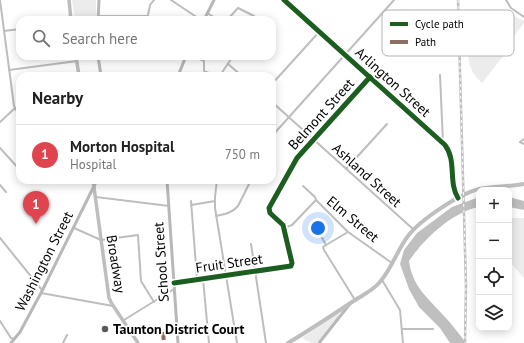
<!DOCTYPE html>
<meta charset="utf-8">
<style>
:root{--surface:#fff;--page:#f6f6f6;--text:#222;--muted:#767676;--line:#e0e0e0;--accent:#111827}
body{margin:0;font-family:"PT Sans",sans-serif;background:var(--page);color:var(--text)}
.controls{position:absolute;right:12px;bottom:12px;display:grid;overflow:hidden;border-radius:8px;box-shadow:0 2px 10px #0003}
.controls button{width:36px;height:36px;display:grid;place-items:center;padding:0;border:0;border-bottom:1px solid var(--line);background:var(--surface);color:var(--text);font:20px sans-serif}
.you{position:absolute;left:318px;top:228px;width:14px;height:14px;margin:-10px;border:3px solid #fff;border-radius:50%;background:#1a73e8;box-shadow:0 0 0 6px #1a73e833}
.badge{display:grid;place-items:center;width:26px;height:26px;border-radius:50%;background:var(--accent);color:#fff;font-size:13px;font-weight:700}
.pin{position:absolute;translate:-50% -33px;filter:drop-shadow(0 1px 2px #0008)}
.pin::after{content:'';position:absolute;top:21px;width:14px;height:12px;background:inherit;clip-path:polygon(0 0,100% 0,50% 100%)}
.list{margin:0;padding:0;list-style:none}
h2{display:flex;justify-content:space-between;align-items:center;height:52px;margin:0;padding:0 16px;font-size:17px}
h2 small{font-size:13px;font-weight:400;color:var(--muted)}
.list li{display:grid;grid-template-columns:26px 1fr auto;gap:12px;align-items:center;box-sizing:border-box;height:60px;padding:0 16px;border-top:1px solid var(--line)}
.list b{display:block;font-size:15px;white-space:nowrap}
.list p{margin:0;font-size:13px;white-space:nowrap;color:var(--muted)}
.list em{font-size:13px;font-style:normal;color:var(--muted)}
.icon{flex:none;width:22px;height:22px;fill:none;stroke:currentColor;stroke-width:2;stroke-linecap:round;stroke-linejoin:round}
.map{position:relative;flex:none;width:524px;height:343px;overflow:hidden}
.search{position:absolute;background:var(--surface);box-shadow:0 2px 10px #0003;left:16px;top:16px;width:260px;height:44px;display:flex;align-items:center;gap:10px;box-sizing:border-box;padding:0 14px;border-radius:12px;color:var(--muted);font-size:15px}
.panel{position:absolute;background:var(--surface);box-shadow:0 2px 10px #0003;left:16px;top:72px;width:260px;height:112px;border-radius:12px}
.map>svg:first-child{display:block}
</style>
<div class="map">
<svg width="524" height="343" viewBox="0 0 524 343">
<rect width="100%" height="100%" fill="#fff"/>
<g fill="#ececec">
<polygon points="72,0 96,0 96,20 75,20"/>
<polygon points="496,13 510,14 524,21 524,23 502,51 474,27 486,17"/>
<path d="M478 32 504 55 482 83C466 69 463 48 478 32Z"/>
<polygon points="509,218 524,218 524,278 509,261"/>
<polygon points="338,313 340,315 317,343 312,343 302,338"/>
</g>
<g fill="#bfbfbf">
<path d="M479 197V207C452 212 424 239 409 261 412 286 428 298 444 316 452 324 459 334 466 343H450L440 328 419 307 409 289 400 264 404 250 417 233 452 207Z"/>
<polygon points="509,197 524,201 524,210 509,207"/>
</g>
<g fill="none" stroke-linecap="round" stroke-linejoin="round">
<g stroke="#bebebe" stroke-width="2">
<polyline points="0,0 14,106 20,117"/>
<polyline points="171,0 201,20"/>
<polyline points="506,0 511,8 524,17"/>
<polyline points="207,13 219,20"/>
<polyline points="98,16 147,16"/>
<polyline points="147,20 150,5 154,0"/>
<polyline points="227,20 238,8 254,16 256,20"/>
<polyline points="4,31 20,29"/>
<polyline points="194,56 204,61 204,71 216,76 221,74 233,56"/>
<polyline points="228,64 242,76"/>
<polyline points="9,70 77,61"/>
<polyline points="440,75 443,143"/>
<polyline points="272,84 319,32"/>
<polyline points="272,102 413,229"/>
<polyline points="0,122 14,109 20,107"/>
<polyline points="272,136 394,0"/>
<polyline points="524,139 520,142 524,144"/>
<polyline points="0,148 20,170"/>
<polyline points="346,169 387,124"/>
<polyline points="217,180 215,197 215,208 237,343"/>
<polyline points="0,185 6,192"/>
<polyline points="303,186 315,197 316,200 348,232 392,263"/>
<polyline points="96,197 169,206"/>
<polyline points="191,201 197,279"/>
<polyline points="191,205 215,201"/>
<path d="M216 216C225 214 232 213 238 206L251 180"/>
<polyline points="74,228 101,240 138,235 141,281 154,302"/>
<polyline points="284,228 292,225 316,200"/>
<polyline points="320,234 326,245"/>
<polyline points="0,238 42,290"/>
<polyline points="251,244 266,343"/>
<polyline points="326,245 323,247 324,250 355,300"/>
<polyline points="326,245 348,232"/>
<polyline points="203,279 209,343"/>
<polyline points="382,280 400,310 403,343"/>
<polyline points="174,283 291,266 292,263 283,225 270,213 269,208 297,158 369,78"/>
<polyline points="41,293 113,306"/>
<polyline points="124,320 174,289"/>
<polyline points="0,321 11,338 14,339"/>
<polyline points="402,329 433,329"/>
<polyline points="63,343 67,335"/>
</g>
<g stroke="#b8b8b8" stroke-width="3">
<path d="M284 0 445 145C457 161 448 182 458 198"/>
<polyline points="98,20 99,0"/>
<polyline points="204,20 214,0"/>
<polyline points="98,56 101,76"/>
<polyline points="178,76 186,56"/>
<polyline points="167,180 178,343"/>
<polyline points="11,343 20,332 42,291 97,180"/>
<polyline points="319,343 349,305"/>
</g>
<g stroke="#bebebe" stroke-width="3.5">
<polyline points="69,0 71,20"/>
<polyline points="76,56 79,76"/>
<polyline points="93,180 109,298 112,304 138,343"/>
</g>
<path stroke="#bebebe" stroke-width="4" d="M288 343C310 330 331 316 352 302 361 296 372 291 379 283 392 269 397 250 408 236 420 220 459 194 479 189 493 186 509 187 524 184"/>
<defs>
<polyline id="rail" points="458,0 466,286 465,343"/>
</defs>
<use href="#rail" stroke="#bebebe" stroke-width="2.5"/>
<use href="#rail" stroke="#fff" stroke-width="1" stroke-dasharray="3" stroke-linecap="butt"/>
<polyline stroke="#8d6e63" stroke-width="4" stroke-dasharray="8 4" stroke-linecap="butt" points="163,332 164,343"/>
<defs>
<g id="cycleway">
<path d="M284 0 445 145C457 161 448 182 458 198"/>
<polyline points="174,283 291,266 292,263 283,225 270,213 269,208 297,158 370,77"/>
</g>
</defs>
<use href="#cycleway" stroke="#fff" stroke-width="8"/>
<use href="#cycleway" stroke="#1b5e20" stroke-width="5"/>
</g>
<circle fill="#595959" stroke="#fff" stroke-width="1.5" cx="105" cy="329" r="4"/>
<g text-anchor="middle" stroke-width="3.5" stroke-linejoin="round" paint-order="stroke">
<g font-size="14" fill="#000" stroke="#fff">
<text transform="translate(393 82) rotate(42)" y="5">Arlington Street</text>
<text transform="translate(321 114) rotate(-48)" y="5">Belmont Street</text>
<text transform="translate(367 175) rotate(42)" y="5">Ashland Street</text>
<text transform="translate(353 219) rotate(40)" y="5">Elm Street</text>
<text transform="translate(44 261) rotate(-63)" y="5">Washington Street</text>
<text transform="translate(161 262) rotate(-94)" y="5">School Street</text>
<text transform="translate(229 263) rotate(-8)" y="5">Fruit Street</text>
<text transform="translate(116 264) rotate(81)" y="5">Broadway</text>
</g>
<g font-size="14" font-weight="bold" fill="#000" stroke="#fff" text-anchor="start">
<text x="113" y="334">Taunton District Court</text>
</g>
</g>
<rect x="382" y="10" width="132" height="46" rx="6" fill="#fff" stroke="#b2b2b2" stroke-width="1"/>
<rect x="390" y="22" width="18" height="4" fill="#1b5e20"/>
<rect x="390" y="40" width="18" height="4" fill="#8d6e63"/>
<g font-size="11" fill="#000">
<text x="415" y="28">Cycle path</text>
<text x="415" y="46">Path</text>
</g>
</svg>
<div class="controls">
<button>+</button>
<button>−</button>
<button><svg class="icon" aria-label="locate" viewBox="0 0 24 24"><circle cx="12" cy="12" r="6"/><path d="M12 2v4M12 18v4M2 12h4M18 12h4"/></svg></button>
<button><svg class="icon" aria-label="layers" viewBox="0 0 24 24"><path d="M12 4l9 5-9 5-9-5zM3 14l9 5 9-5"/></svg></button>
</div>
<div class="you"></div>
<div class="pin badge" style="left:36px;top:224px;background:#e0444e">1</div>
<div class="search"><svg class="icon" aria-label="search" viewBox="0 0 24 24"><circle cx="10" cy="10" r="6"/><path d="M15 15l6 6"/></svg>Search here</div>
<section class="panel">
<h2>Nearby<small></small></h2>
<ul class="list">
<li><span class="badge" style="background:#e0444e">1</span><div><b>Morton Hospital</b><p>Hospital</p></div><em>750 m</em></li>
</ul>
</section>
</div>
